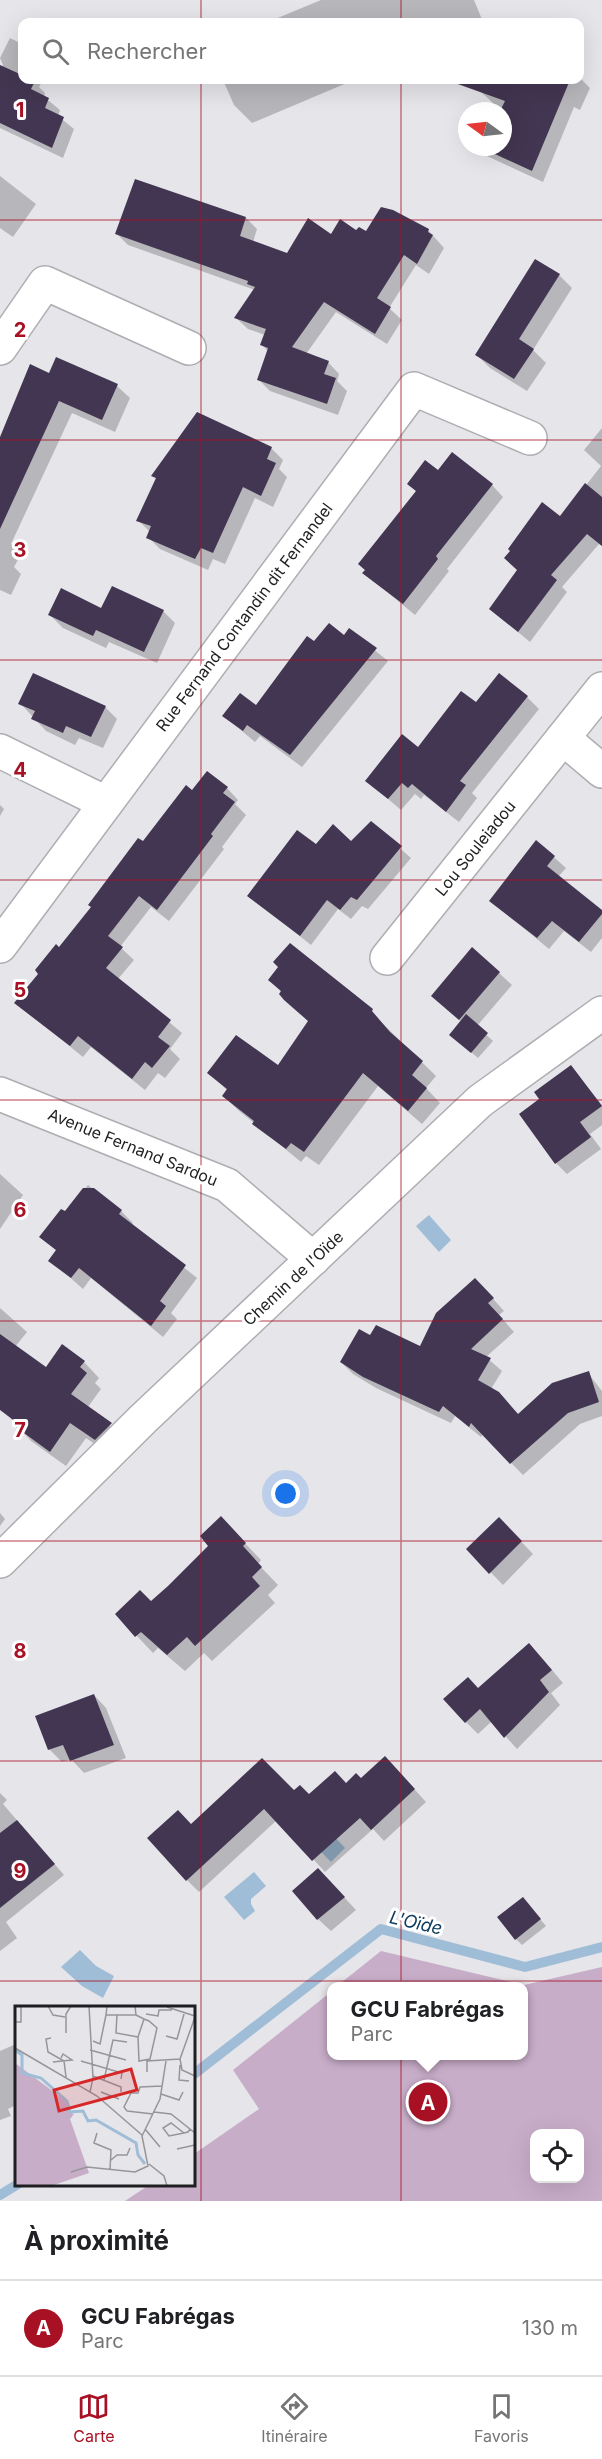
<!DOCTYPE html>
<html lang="fr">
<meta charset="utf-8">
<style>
:root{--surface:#fff;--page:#f2f2f2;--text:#202124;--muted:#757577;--line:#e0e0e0;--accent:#a81123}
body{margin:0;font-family:Inter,sans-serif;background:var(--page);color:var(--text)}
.controls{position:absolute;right:18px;bottom:18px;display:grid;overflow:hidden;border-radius:12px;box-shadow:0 6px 24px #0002}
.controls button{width:54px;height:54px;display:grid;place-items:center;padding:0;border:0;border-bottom:2px solid var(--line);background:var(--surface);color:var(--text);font:30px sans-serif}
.compass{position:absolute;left:458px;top:102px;width:54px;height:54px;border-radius:50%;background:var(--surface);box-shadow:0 6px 24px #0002;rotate:285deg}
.you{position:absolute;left:286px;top:1494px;width:21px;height:21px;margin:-15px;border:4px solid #fff;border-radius:50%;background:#1a73e8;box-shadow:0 0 0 9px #1a73e833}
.badge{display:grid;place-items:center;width:39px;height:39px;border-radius:50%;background:var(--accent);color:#fff;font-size:20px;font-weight:700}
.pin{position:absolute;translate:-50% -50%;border:3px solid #fff;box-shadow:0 2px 6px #0006}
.popup{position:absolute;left:327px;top:1982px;width:201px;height:78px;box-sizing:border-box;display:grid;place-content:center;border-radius:12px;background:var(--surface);filter:drop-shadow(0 2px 4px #0005);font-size:20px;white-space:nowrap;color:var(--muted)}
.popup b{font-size:22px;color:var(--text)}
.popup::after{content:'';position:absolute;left:50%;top:100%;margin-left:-12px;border:12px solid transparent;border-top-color:var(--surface)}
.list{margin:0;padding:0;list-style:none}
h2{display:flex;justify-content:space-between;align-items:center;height:78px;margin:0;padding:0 24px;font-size:26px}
h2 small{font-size:20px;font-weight:400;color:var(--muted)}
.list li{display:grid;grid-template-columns:39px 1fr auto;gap:18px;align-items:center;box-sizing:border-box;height:96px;padding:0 24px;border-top:2px solid var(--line)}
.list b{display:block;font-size:22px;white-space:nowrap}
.list p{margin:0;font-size:20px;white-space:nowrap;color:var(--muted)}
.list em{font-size:20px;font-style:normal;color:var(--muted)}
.icon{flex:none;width:33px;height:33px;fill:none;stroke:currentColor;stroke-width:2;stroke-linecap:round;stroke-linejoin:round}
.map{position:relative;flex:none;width:602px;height:2201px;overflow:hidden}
.search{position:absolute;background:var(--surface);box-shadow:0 6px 24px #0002;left:18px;right:18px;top:18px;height:66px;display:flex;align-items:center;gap:15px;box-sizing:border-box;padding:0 21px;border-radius:12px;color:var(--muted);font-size:22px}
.sheet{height:174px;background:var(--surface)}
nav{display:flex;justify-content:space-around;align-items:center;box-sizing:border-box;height:84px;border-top:2px solid var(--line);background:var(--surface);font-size:16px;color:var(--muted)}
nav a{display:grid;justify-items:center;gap:3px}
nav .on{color:var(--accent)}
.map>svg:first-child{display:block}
</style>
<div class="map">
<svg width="602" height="2201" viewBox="0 0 602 2201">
<rect width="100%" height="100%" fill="#e5e5ea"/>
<path fill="#c8adc9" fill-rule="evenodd" d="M381 1951 524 1985 602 1967V2201H125L149 2185 194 2184V2154L259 2109 233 2070 332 1991V2056H524V1986H337ZM534 2134H580V2178H534Z"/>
<g fill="#a0bdd7">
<polygon points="429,1215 451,1240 439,1252 416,1226"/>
<polygon points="315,1816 345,1848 331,1862 300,1830"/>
<polygon points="254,1872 266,1886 251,1899 251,1904 255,1911 244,1920 224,1897"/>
<polygon points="80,1950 96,1966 114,1976 103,1998 82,1986 61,1967"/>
</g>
<g fill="#0003">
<polygon points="321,0 474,0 483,22 268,22"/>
<polygon points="10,38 22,44 22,80 43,80 39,87 45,93 44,97 60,110 58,116 74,129 63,158 0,128 0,71 3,65 0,58"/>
<polygon points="580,73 582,75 581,79 590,88 580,110 574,107 543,182 487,156 479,147 503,147 503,111 489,111 493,103 480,91 484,80 580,80"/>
<polygon points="223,80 354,80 252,123 234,105"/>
<polygon points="0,176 36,204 13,237 0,228"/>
<polygon points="246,218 257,229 253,242 288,255 331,236 357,232 428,230 444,248 429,274 416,265 389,308 402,320 387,344 336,312 306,354 328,362 339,374 337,381 347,391 338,415 270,391 258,379 268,351 262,345 265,335 248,329 236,318 255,290 128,245 117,234"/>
<polygon points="535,261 559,275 572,288 533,350 546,363 527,391 490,368 477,355"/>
<polygon points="57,359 117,386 130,398 115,432 72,413 11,544 21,554 14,567 21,574 11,595 0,590 0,440 50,374"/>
<polygon points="602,428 602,546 599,544 562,587 567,592 530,642 490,609 601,466 584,450"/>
<polygon points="271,448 283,460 279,469 287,477 273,507 255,498 225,564 213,559 208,570 160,549 148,537 150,532 138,520 157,480 153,475"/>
<polygon points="438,472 492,485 503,497 447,569 449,571 415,615 364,573 417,492 409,484"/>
<polygon points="102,610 163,611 175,623 157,663 109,642 106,648 63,628 50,615"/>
<polygon points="350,630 388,661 302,767 260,736 255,742 224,716 256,707 315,643 344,637"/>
<polygon points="527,697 539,709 472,793 477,798 459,822 424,795 421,799 415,794 401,810 367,781 418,749 476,704"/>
<polygon points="20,703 105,707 117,719 103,748 79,738 75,745 46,731"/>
<polygon points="227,788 238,800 235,804 246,815 222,847 224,849 169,921 151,907 120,947 134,960 118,979 182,1033 170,1049 180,1059 165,1078 158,1073 145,1090 91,1047 83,1057 16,1003 143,843 192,792"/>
<polygon points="0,805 4,809 0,816"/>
<polygon points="371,823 411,858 368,909 362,906 351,919 338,909 311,945 249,896 316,846 351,843"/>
<polygon points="537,842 566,868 558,877 602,912 602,938 591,952 564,931 549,949 491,901"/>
<polygon points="499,973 512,985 477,1026 493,1041 478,1058 458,1041 462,1022 445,1008"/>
<polygon points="270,980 366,1007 436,1076 426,1088 440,1103 422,1124 378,1086 319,1165 306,1156 301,1162 238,1110 224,1096 228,1091 209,1073 278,1067 309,1022"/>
<polygon points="571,1067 602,1105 602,1125 590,1134 601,1149 567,1174 556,1163 541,1099"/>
<polygon points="0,1174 23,1195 0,1229"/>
<polygon points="88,1185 121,1211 133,1223 131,1225 197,1278 171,1313 177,1319 163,1337 91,1278 83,1289 50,1260 57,1251 41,1237 66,1213"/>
<polygon points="487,1292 504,1311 499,1315 514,1332 486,1357 502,1371 491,1389 519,1415 588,1373 602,1391 602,1416 580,1424 523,1475 483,1434 481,1437 455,1416 451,1423 376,1388 353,1374 341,1362 371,1337 420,1348"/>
<polygon points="0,1308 27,1332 15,1347 46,1369 84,1362 99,1378 95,1383 101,1389 88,1407 127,1440 111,1455 86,1438 66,1466 31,1441 3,1410 0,1404"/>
<polygon points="0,1513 5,1519 0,1526"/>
<polygon points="511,1531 533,1554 503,1585 468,1549"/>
<polygon points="237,1535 261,1560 258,1564 278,1585 268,1595 275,1603 212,1661 204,1653 185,1671 158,1648 153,1653 117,1615 151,1603"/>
<polygon points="541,1657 563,1683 551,1693 560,1705 517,1749 492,1721 478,1734 466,1722 479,1690"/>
<polygon points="94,1695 106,1708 126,1758 84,1773 71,1759 62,1762 49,1749"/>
<polygon points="397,1770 426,1802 384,1841 373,1829 325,1872 277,1820 199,1892 187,1880 191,1825 294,1792 309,1796"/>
<polygon points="0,1793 7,1800 3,1804 64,1875 6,1922 17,1938 0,1951"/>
<polygon points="330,1882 356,1910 331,1931 318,1919"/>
<polygon points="523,1899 546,1926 522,1945 516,1939"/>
<polygon points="16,2044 16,2105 8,2109 11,2116 0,2120 0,2051"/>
</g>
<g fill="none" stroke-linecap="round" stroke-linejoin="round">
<g stroke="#a0bdd7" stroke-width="10">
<polyline points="194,2074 381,1929 525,1967 602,1947"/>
<polyline points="0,2195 18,2184"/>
</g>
</g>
<g fill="#433652">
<polygon points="0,65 22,75 22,80 35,81 31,89 49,98 45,108 64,117 52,148 0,123"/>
<polygon points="455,80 570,80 532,171 484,149 503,147 503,111 500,111 505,101 455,83"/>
<polygon points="135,179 246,217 240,236 287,253 308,218 331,234 340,219 356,230 359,227 366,231 381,207 393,210 429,229 428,232 433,235 417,264 404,255 377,298 391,307 375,334 324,302 292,347 329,361 324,374 336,378 327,404 257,380 268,348 260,345 266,329 234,318 255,287 247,284 248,281 115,234"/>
<polygon points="535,259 560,274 519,339 534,349 514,379 475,355"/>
<polygon points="56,357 118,384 102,420 59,401 0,529 0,437 30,364 49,373"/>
<polygon points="197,412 272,447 267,459 276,463 261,496 243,487 213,553 201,548 195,559 146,538 151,526 136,521 156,478 151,476"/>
<polygon points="452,452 493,484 436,556 438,559 403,604 362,573 365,570 358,564 416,491 407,484 425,460 438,470"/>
<polygon points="585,483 602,497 602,546 587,534 551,575 557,580 518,632 489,609 517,570 504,558 510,551 508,549 542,502 560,516"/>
<polygon points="112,586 164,610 144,652 96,630 93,636 48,615 61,588 101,608"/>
<polygon points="329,623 344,635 349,628 377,648 290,755 247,725 243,731 222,716 240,693 256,705 307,636 314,641"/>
<polygon points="33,673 106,706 91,737 66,726 63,733 31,719 35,711 18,704"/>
<polygon points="499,673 528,696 460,781 466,785 446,812 412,784 408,788 402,783 388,799 365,781 402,734 418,747 461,691 476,702"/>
<polygon points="207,771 228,787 223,793 235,802 211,834 213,836 157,910 139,896 108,936 123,947 106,968 171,1020 158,1037 170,1046 152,1068 145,1062 132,1079 78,1036 70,1046 14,1003 38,974 35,970 56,944 59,947 91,907 88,905 138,838 143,841 186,785 192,790"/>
<polygon points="371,821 402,846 357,900 351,897 340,910 327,900 300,936 247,896 297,830 316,844 333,824 351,841"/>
<polygon points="536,840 555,856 547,866 602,910 602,914 579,942 552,921 537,938 489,901"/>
<polygon points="290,943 373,1009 372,1011 390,1032 423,1061 412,1075 427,1088 408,1111 363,1073 304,1152 291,1143 286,1149 252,1124 254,1121 222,1096 227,1089 207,1073 236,1035 278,1065 308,1021 284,1000 279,994 281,991 268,980 278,967 273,962"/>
<polygon points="472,947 500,972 459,1020 431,996"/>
<polygon points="466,1014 488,1033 471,1053 449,1035"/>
<polygon points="571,1065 602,1106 580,1122 591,1137 555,1164 519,1114 539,1099 534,1092"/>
<polygon points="83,1188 94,1188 122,1210 119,1214 186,1265 160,1301 166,1306 151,1326 79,1268 71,1278 48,1261 56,1250 39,1237 61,1209 65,1211"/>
<polygon points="475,1278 494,1298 488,1303 503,1319 471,1349 491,1358 478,1380 499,1392 518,1414 552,1383 589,1371 599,1402 568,1413 510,1464 471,1423 469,1427 443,1406 439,1412 363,1377 340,1362 359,1329 370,1335 376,1325 420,1346 436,1313"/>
<polygon points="0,1334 46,1367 62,1344 85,1361 80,1367 87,1373 71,1394 112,1423 95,1440 70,1423 50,1452 13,1425 16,1422 0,1410"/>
<polygon points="221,1516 246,1543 243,1546 262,1567 252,1577 260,1586 195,1646 187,1637 167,1655 141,1632 135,1637 115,1614 140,1590 151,1601 168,1586 208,1546 200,1536"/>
<polygon points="499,1517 522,1541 489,1574 466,1549"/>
<polygon points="529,1643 552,1670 540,1680 549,1692 504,1738 480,1709 465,1723 443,1699 468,1677 478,1688"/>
<polygon points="94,1694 114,1745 70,1761 63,1745 48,1750 35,1716"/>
<polygon points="385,1756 415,1789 371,1830 360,1818 312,1861 264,1809 186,1881 147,1838 178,1810 191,1824 262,1758 294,1790 300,1785 309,1794 335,1771 346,1783 356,1773 361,1778"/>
<polygon points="17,1820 55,1864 0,1908 0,1833"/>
<polygon points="318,1868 345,1897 317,1920 292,1891"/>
<polygon points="523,1897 541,1919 515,1940 497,1917"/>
</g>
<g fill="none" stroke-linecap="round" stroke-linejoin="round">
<defs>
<g id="minor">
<polyline points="0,348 45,283 189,348"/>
<polyline points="563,738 602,771"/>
<polyline points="0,751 106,803"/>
<polyline points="0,946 414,389 530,438"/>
<polyline points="387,958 602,689"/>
<polyline points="0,1094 227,1185 313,1259"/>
<polyline points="0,1561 143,1419 480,1101 602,1013"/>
</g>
</defs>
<use href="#minor" stroke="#aeaeb2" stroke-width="36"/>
<use href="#minor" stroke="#fff" stroke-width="33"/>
</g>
<path fill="none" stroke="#a81123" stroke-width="1.5" stroke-opacity="0.55" d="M201 0V22M401 0V22M201 80V2201M401 80V2201M0 220H602M0 440H602M0 660H602M0 880H602M0 1100H602M0 1321H602M0 1541H602M0 1761H602M0 1981H602"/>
<g text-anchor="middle" stroke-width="6" stroke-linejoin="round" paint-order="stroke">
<g font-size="16" fill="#1f1f21" stroke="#fff">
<text transform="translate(244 617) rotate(-53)" y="6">Rue Fernand Contandin dit Fernandel</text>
<text transform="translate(475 848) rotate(-51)" y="6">Lou Souleiadou</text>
<text transform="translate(133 1147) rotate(22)" y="6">Avenue Fernand Sardou</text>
<text transform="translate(293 1278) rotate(-43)" y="6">Chemin de l'Oïde</text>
</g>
<g font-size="18" font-style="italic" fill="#0d3d60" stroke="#fff">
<text transform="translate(416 1923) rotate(13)" y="6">L'Oïde</text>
</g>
</g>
<g transform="translate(15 2006)">
<rect width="180" height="180" fill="#e5e5ea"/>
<path d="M0 57 51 95 54 106 59 108 55 113 74 167 36 180H0Z" fill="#c8adc9"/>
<path fill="none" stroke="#a0bdd7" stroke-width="3" d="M0 44 7 49V67L26 72 52 95 55 106 68 105 73 115 81 114 121 137 123 149 130 158"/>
<path fill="none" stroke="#96969a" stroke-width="1.5" d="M33 0 38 9 50 11M74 0 78 72 75 86M92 0 91 9H121L120 0M152 1 180 10M131 8 143 10 144 4H157M102 9 101 27 123 31M121 9 129 13 134 15 142 22 135 53 124 55 123 31 129 13M0 16H6V0M51 27V8L56 0M151 30 162 33 169 8M36 32 31 33 33 46 49 55 51 71M78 35 85 38 91 9M0 42 82 90 127 129M75 44 111 54M165 53 180 11M165 53 167 64 180 70M66 55 107 67 106 73M38 56 57 54 48 48 46 52M165 59 164 74 174 75M132 66V55L165 53M78 70 106 81V86M89 74 98 34 112 36M86 86 104 93M146 88 164 94 168 86M112 105 109 101 116 87H123L125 81 147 80M112 105 138 108M139 106 156 108 180 127M130 123 145 141M82 127 79 137 96 144 95 164M169 127 156 117 148 122 154 130 169 127 173 126 175 123M162 143 180 139M96 154 102 149H112L115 142M134 158 149 170 152 180M56 166 72 161 120 166 133 160 127 130 145 93 151 55"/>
<path fill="#d62828" fill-opacity="0.15" stroke="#d62828" stroke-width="3" d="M116 63 122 84 44 105 39 84Z"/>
<rect width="180" height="180" fill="none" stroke="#1f1f21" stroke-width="3"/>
</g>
<g font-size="20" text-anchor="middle" font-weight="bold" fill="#a81123" stroke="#fff" stroke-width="6" stroke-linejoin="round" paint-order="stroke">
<text x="20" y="117">1</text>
<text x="20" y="337">2</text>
<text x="20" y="557">3</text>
<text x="20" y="777">4</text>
<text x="20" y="997">5</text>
<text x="20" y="1217">6</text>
<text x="20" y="1437">7</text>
<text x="20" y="1658">8</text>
<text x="20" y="1878">9</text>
</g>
</svg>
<div class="controls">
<button><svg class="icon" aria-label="locate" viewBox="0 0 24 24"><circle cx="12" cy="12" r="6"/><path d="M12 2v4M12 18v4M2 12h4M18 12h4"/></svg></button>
</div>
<svg class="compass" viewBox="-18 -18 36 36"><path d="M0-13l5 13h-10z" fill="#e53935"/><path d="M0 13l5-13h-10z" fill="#757577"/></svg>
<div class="you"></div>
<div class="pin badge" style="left:428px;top:2102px">A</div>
<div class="popup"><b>GCU Fabrégas</b>Parc</div>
<div class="search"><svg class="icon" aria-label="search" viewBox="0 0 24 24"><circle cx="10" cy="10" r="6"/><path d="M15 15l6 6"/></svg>Rechercher</div>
</div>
<section class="sheet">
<h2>À proximité<small></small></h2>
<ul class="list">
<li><span class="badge">A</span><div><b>GCU Fabrégas</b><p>Parc</p></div><em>130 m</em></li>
</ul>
</section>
<nav>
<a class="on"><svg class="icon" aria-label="map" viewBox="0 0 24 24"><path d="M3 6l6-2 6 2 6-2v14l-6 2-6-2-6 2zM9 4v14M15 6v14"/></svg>Carte</a>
<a><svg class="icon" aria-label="directions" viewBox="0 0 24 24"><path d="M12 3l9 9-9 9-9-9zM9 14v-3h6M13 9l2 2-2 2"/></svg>Itinéraire</a>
<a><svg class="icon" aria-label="saved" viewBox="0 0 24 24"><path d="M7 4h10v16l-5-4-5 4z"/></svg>Favoris</a>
</nav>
